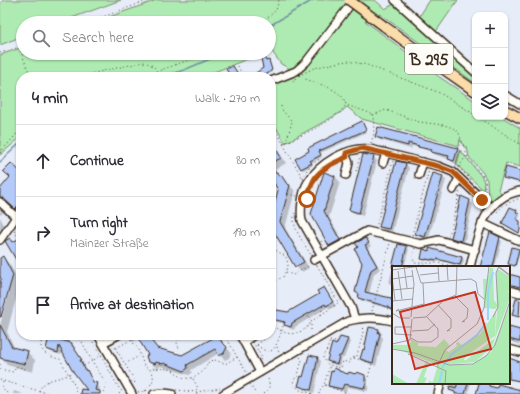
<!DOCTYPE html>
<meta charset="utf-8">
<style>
:root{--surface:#fff;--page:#f2f2f3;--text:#2b2b33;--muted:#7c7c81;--line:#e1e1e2}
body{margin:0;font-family:"Indie Flower",sans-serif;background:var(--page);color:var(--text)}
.controls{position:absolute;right:12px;top:12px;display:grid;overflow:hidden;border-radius:8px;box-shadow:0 1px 3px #0004}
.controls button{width:36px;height:36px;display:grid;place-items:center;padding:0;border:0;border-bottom:1px solid var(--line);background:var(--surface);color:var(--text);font:20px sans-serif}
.stop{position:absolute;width:12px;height:12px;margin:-9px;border:3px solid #b45309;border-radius:50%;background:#fff}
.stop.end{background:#b45309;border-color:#fff;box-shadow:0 1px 4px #0008}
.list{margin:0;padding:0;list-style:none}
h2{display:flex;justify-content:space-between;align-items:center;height:52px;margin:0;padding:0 16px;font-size:17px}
h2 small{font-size:13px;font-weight:400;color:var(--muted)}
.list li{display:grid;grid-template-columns:26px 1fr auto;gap:12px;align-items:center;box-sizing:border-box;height:72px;padding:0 16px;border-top:1px solid var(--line)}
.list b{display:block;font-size:15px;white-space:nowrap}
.list p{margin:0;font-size:13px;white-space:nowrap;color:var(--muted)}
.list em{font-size:13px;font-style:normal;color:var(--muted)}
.icon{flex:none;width:22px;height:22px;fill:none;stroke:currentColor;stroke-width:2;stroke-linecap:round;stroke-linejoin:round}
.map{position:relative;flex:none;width:520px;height:394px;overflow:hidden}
.search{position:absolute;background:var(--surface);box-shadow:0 1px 3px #0004;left:16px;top:16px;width:260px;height:44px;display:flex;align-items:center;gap:10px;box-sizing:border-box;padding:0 14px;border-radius:22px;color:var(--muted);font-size:15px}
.panel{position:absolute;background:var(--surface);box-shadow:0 1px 3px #0004;left:16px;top:72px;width:260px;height:268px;border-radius:16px}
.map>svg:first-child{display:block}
</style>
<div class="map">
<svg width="520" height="394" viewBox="0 0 520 394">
<rect width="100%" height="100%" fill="#e7edf8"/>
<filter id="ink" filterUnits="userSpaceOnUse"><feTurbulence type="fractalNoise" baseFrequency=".025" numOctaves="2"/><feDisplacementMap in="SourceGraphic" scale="8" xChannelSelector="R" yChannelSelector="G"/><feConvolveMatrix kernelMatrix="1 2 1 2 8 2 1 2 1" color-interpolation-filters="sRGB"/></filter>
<g filter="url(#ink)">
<g fill="#aeebb2" stroke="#748a68">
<polygon points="4,0 121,0 58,23 23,23 23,36 0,45 0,3"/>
<polygon points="157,0 375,0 385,9 392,5 397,5 475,75 475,83 380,14 365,21 438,76 475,101 475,117 502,117 520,128 520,167 506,163 498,190 502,193 493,200 488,198 487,180 483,173 469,157 467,147 464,147 460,139 459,146 362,119 347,107 340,113 285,143 271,118 271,81 294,71 281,64 271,50 269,51 269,23 92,23"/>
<polygon points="430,0 458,0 435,33 419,17"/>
<polygon points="23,47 23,53 263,53 209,74 209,77 180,77 177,72 162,77 21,77 21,137 0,155 0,55"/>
<polygon points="460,150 482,177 484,182 483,193 480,187 456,164"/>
</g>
<g fill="#0003">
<polygon points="265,57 266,62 269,62 272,72 265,77 253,77 264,69"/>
<polygon points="361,122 367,132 320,153 322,157 311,163 313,165 303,170 301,168 296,159"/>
<polygon points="376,137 457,148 461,152 458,164 453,163 449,159 436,155 433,153 421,148 412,146 411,149 380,140"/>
<polygon points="272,146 281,155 286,163 275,170 295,191 285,228 309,268 302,272 296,267 271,225 271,219 279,190 276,185 274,187 271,184"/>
<polygon points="373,157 377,161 363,216 354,213 350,210"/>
<polygon points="397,162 406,164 409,168 392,232 383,230 380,226"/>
<polygon points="520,172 520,183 507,180 504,177"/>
<polygon points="21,174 21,209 19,211 7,201 2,200 0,201 0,191"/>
<polygon points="335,176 340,182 329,217 345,245 335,251 330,246 312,214"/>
<polygon points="442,177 446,180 428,240 420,238 416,234"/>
<polygon points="469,201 473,204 464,244 456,241 452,238"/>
<polygon points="511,208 516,211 518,213 517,214 520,216 517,221 520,223 520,233 504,224"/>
<polygon points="0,210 3,213 0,215"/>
<polygon points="0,217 6,229 0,237"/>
<polygon points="20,226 21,227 21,237 16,229"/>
<polygon points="490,234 502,241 495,267 481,267"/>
<polygon points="365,239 371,246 368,248 380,269 374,274 369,294 391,299 393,301 393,312 390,309 362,301 356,292 363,263"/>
<polygon points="398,245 406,247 409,249 404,267 393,267 393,286 389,283"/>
<polygon points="430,249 462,257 464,260 462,267 439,260 439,262 424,260 422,258 429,252"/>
<polygon points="519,250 520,252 516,266 510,265 509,263"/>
<polygon points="3,257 10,265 20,284 7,332 15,349 27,352 35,360 33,372 7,365 0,357 0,325 9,293 7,292 0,317 0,287 3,279 0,274 0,259"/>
<polygon points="324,288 336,306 330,309 328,307 295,327 294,330 289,328 285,324 271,320 271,310 289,313 320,294"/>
<polygon points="517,300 520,301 520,317 513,315"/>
<polygon points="509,328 520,334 520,345 509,341"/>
<polygon points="379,330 382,334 381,336 383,338 376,366 365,362 361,358"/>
<polygon points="127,335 146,335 158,350 183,356 220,338 231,353 229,358 225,360 219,353 191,370 192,373 189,375 160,366 159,368 154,366 149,362 149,355 139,338 133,342"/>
<polygon points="50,338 72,344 75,347 75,350 84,364 83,364 87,371 90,375 95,384 100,388 97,394 82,394 89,391 63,350 61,355 51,352 48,349"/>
<polygon points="348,340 350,342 344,358 342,358 340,366 331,363 328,360 337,346"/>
<polygon points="310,356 318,358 321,361 314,393 303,389 299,386 304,378"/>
<polygon points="509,359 520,362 520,394 477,394 480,383 489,384 490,387 497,389 518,391 520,382 509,379"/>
<polygon points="341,373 349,375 364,375 368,379 368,391 347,387 346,392 333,389 329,386"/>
<polygon points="452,383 471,383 468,392 473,394 456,394 456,393 450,390"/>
<polygon points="14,391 23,394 13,394"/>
</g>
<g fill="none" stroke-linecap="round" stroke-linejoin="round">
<g stroke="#7292a1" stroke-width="1.5">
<polyline points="269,26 313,0"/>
<polyline points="162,77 184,70 224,53"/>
<polyline points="0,162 21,142"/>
</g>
</g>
<g fill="#b4cbf9" stroke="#3b2a1e">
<polygon points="260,53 264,53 266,61 269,60 272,70 263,77 250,77 263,68"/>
<polygon points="233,66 240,77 231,77 226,69"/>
<polygon points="362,121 366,130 319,151 321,155 310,161 312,163 301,169 295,159 309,151 308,148"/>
<polygon points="378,127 458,148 454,161 448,159 449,156 431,152 432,150 418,147 419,146 408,143 408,146 375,137"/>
<polygon points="271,143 274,149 276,148 281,158 275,161 271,155"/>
<polygon points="363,154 374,156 359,213 349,210"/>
<polygon points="396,161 406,163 389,229 379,227"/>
<polygon points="11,163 21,172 21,202 15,209 3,198 0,197 0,189 10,177 3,171"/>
<polygon points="271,165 275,173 277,172 279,176 281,175 287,184 290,185 280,222 304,262 295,267 271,227 271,217 278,190 271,178"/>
<polygon points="506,167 520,171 520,182 503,178"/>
<polygon points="324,172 335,176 324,211 340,240 329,246 311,214"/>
<polygon points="433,173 443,176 425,237 415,234"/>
<polygon points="461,196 470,200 461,241 451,238"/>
<polygon points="510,207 517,210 516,212 519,214 516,219 520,221 520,230 519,233 502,223"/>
<polygon points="490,232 500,237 493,267 480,267"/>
<polygon points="10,238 13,242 18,239 21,245 19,246 21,250 21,268 5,241"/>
<polygon points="366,238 369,243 365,245 377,266 371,270 365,292 391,298 391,300 393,300 393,310 388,308 388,307 358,298 359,294 355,292 362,263 355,249 358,247 355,243"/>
<polygon points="398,244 407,246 402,267 392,267"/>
<polygon points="512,247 519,249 515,266 508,264"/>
<polygon points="429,248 462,257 460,265 437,259 437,260 432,259 431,260 426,259 426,260 421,259 423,249 429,251"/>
<polygon points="3,256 13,275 1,317 0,317 0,284 1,279 0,276 0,258"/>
<polygon points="509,274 520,277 520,287 509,284"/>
<polygon points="324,287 333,302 326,306 325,304 292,323 291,327 284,325 285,322 271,319 271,309 288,312 319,294 317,291"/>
<polygon points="516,299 520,300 519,317 512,315"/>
<polygon points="0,325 12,347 28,351 25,364 0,358"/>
<polygon points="369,327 379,329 378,333 380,333 373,363 360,359 363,349 364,350"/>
<polygon points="509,327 520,330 520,342 509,339"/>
<polygon points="136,335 147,335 157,348 182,355 213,338 213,336 220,337 220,339 223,344 224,344 227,347 224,353 219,356 215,349 187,365 188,368 184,371 164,363 163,364 156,362 155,364 148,362 146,356 148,355"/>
<polygon points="49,337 72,343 72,345 82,360 80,360 86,371 87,370 93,382 97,383 95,390 100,391 100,394 80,394 81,389 87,390 72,370 59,346 58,353 46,349"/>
<polygon points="340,337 348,339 341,356 339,356 337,364 327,361 332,343 336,345"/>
<polygon points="309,355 318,357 311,390 298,386 301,376 303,377"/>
<polygon points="509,358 520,362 520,381 509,379"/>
<polygon points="334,368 339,370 339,371 348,374 349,372 355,374 357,372 365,375 365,382 366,382 364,388 344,384 342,389 328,386 331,371 333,372"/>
<polygon points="458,383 468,383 465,394 455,394 455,392 449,390 450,386 456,388"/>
<polygon points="479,383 487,383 489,384 489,386 497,388 498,384 517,389 520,390 520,394 476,394"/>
</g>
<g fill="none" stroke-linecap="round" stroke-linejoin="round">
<defs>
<g id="minor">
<polyline points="395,0 475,72"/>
<polyline points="271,81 296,71 306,62 354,0"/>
<polyline points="505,95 520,104"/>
<polyline points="345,153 349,163 346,175"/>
<polyline points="383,163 386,153"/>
<polyline points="419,175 423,162"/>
<polyline points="453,190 459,178"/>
<polyline points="0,202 16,217"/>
<polyline points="482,223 520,241"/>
<polyline points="0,240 21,210"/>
<polyline points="314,260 367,231 421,244 439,240 475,250"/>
<path d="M470 267C478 236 482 198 520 191"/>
<polyline points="509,290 520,293"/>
<path d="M355 319 351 307 302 221C300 212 302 191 308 182 319 164 347 146 370 149L438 166 453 172 491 208"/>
<polyline points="98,335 132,394"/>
<polyline points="240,335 260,372"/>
<polyline points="244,342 254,335"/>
<polyline points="103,343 118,335"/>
<polyline points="509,349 520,352"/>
<polyline points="154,394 164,393 172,394"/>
<path d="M223 394 348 321C365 317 376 317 393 321"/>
<polyline points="438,394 441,383"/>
</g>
<g id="major">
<polyline points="384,26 432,61 475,91"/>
<polyline points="505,110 520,118"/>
</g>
</defs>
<use href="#minor" stroke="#3b2a1e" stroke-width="10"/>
<use href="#major" stroke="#3b2a1e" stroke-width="12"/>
<g stroke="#3b2a1e" stroke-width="1" stroke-dasharray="1 3" stroke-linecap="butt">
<polyline points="86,23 149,0"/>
<polyline points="262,23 276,10 279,0"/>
<polyline points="19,47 31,77"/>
<polyline points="0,53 23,46"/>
<polyline points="238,66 243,77"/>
<polyline points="302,74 314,68 340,62 348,61 367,65 440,93 475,115"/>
<path d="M299 75 303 78C316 84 343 88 346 105L367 112 373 115"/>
<path d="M77 77 143 62C153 64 156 68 161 77"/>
<polyline points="141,77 209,53"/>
<polyline points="244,77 249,74 250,77"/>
<polyline points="293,82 296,78"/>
<path d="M281 106C282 113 289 116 292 122L286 142"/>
<polyline points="373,115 386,110 419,122 444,125 453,128 459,133 468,158 485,179 485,193"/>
<polyline points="478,117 520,144"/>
<polyline points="271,119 283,144 302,177"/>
<polyline points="271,140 274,138"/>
<polyline points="371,143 374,133 373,115"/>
<path d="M283 144C301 135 334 122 345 106"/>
<polyline points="0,153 21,129"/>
<polyline points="455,166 458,167 471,180"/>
<polyline points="459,167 466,156"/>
<polyline points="356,171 360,156"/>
<path d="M303 178C305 170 312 163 320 159"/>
<polyline points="271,186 273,187 275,190"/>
<polyline points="288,194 297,196"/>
<polyline points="475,201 482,212"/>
<polyline points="271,204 275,191 276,191"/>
<polyline points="497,212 504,205 520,198"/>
<path d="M295 213C290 226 304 243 311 255"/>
<polyline points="376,228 393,161"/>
<polyline points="14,231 21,242"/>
<polyline points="271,234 274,239 272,248 285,256 287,259 288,266 283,277 271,283"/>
<polyline points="412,235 429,170"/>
<polyline points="449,236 460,190"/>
<polyline points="321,241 324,247"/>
<polyline points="415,248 413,259 415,263 438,263 456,267"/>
<polyline points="317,265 338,302"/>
<polyline points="414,267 415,263"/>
<polyline points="286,272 293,275 310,265"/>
<polyline points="372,311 390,243"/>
<polyline points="321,315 323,304"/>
<path d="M284 322 282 331C292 337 305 332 311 322L307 314"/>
<path d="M311 330V322C321 314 331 309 340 301"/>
<path d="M45 335C34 349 47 357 60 359L76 388 75 394"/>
<polyline points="64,335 81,340 92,361 102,355"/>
<polyline points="89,335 119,388 124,393"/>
<polyline points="179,335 177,343 179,348"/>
<polyline points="329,339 330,341 326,352 324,354 323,358 330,367"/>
<path d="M131 340C133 343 135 345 137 348 143 356 140 365 150 370L154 368C160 369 166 368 172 370 175 371 177 374 180 376 192 383 204 373 209 361L215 360 225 364 237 357 225 335"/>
<polyline points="330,341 335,342"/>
<polyline points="253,342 262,358 260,360"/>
<polyline points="113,344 135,381 134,385"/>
<path d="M257 345C275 361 276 343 282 331L271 326"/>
<polyline points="257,345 263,340 266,335"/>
<polyline points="277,347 279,353"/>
<polyline points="116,348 140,335"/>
<polyline points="237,357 247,373"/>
<polyline points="300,357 302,360 298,375 298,377 294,379 293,385 298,388 300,390 313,394"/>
<polyline points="354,358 372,363 364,392"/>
<polyline points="0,364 0,366"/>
<polyline points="125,364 139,356"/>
<polyline points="84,366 92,361 106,383 103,394"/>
<polyline points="0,369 13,372 17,366 25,369"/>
<polyline points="193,379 198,388 196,390 197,394"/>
<polyline points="0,380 50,394"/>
<polyline points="3,382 2,387 7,393 7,394"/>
<polyline points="250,384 256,394"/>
<polyline points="325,385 349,394"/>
<polyline points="176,390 197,392 220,388"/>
<path d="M39 391C44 380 52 380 62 377 66 376 70 374 74 371"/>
<path d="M145 391C152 384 156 379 151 370"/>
<polyline points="138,392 149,390"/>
<polyline points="119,394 121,391"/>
<path d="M264 394C271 387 270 385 267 376"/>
<polyline points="319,394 320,390 324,385 330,365 341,368 343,361 350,363 351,359 357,356 363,333 362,325"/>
</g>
<use href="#minor" stroke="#fdfcf7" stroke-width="7"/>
<use href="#major" stroke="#fbddab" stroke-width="9"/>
<defs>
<polyline id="major-bridge" points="349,0 384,26"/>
</defs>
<use href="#major-bridge" stroke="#3b2a1e" stroke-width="12" stroke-linecap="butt"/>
<use href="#major-bridge" stroke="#fbddab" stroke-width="9"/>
</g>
</g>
<g fill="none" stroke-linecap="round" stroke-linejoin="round" filter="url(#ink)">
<path stroke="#b45309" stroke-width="5" d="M307 199C309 193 311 184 315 178 321 168 336 162 347 157L346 153 362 148 438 166 453 172 482 200"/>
</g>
<g text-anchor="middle" stroke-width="3" stroke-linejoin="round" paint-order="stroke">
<rect fill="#fdfcf7" stroke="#75695f" stroke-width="1" x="405" y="44" width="48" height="30" rx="3"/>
<g font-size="17" font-weight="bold" fill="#3b2a1e">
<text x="429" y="65">B 295</text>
</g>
</g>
<g transform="translate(392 266)">
<rect width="118" height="118" fill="#e7edf8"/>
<path d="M98 2H101L102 34 106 40 103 43 92 42 91 13H95L94 21ZM106 3 118 11V27L116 24 118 32 100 81 83 96 53 99H79L99 86 118 38V118H36L38 114 40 117 41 115 46 99 10 85 44 94 0 82V79H18L19 73 26 77V80L44 81 52 73 58 80 54 84 57 86 65 80 64 77 66 76 70 79 88 68 104 45 103 70 74 90 72 94H74L103 72 105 45 104 8ZM34 95 37 97 32 111 35 112 32 118H24ZM0 108 17 118H0Z" fill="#aeebb2"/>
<path fill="none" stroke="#97d8f9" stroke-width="2" d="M96 54V26L101 6M50 102 60 88 85 69 94 57M47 118 50 105"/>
<path fill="none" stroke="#a29fa1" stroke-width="1" d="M12 0 15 22M46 0 47 15M55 0 56 14M105 0 118 10M106 0 118 9M0 4 28 0M6 5 10 33M28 9 46 7M0 11 3 34M0 13 21 10M31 17 79 13 84 16 86 28 92 33M0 24 22 22M63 30 76 43 75 52 70 56 73 55M0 35 21 33M46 39 59 53V62L55 65 58 64M7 43 4 45 32 38 31 17H29L24 1M0 47 8 52H18M19 51 22 18 20 4M101 51 106 41 104 7 107 0M21 52 34 51 52 34 64 29 65 0M20 65 36 64 43 58M20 69 3 68V61H20M19 72 26 76H39L46 71V63L34 50M0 78 18 74 20 53M0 83 23 87 57 99 81 98 94 90 103 79 118 35M16 88 54 105 53 118M45 101 53 84 85 58 92 42 97 0"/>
<path fill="#c8321e" fill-opacity="0.15" stroke="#c8321e" stroke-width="2" d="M83 26 99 83 23 103 8 46Z"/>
<rect width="118" height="118" fill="none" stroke="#3b2a1e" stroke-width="2"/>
</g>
</svg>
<div class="controls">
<button>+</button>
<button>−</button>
<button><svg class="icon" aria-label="layers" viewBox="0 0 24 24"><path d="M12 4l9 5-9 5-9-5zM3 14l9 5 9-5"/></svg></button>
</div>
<div class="stop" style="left:307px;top:199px"></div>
<div class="stop end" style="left:482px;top:200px"></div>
<div class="search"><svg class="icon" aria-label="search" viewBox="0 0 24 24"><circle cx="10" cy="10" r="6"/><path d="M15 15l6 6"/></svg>Search here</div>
<section class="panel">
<h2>4 min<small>Walk · 270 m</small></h2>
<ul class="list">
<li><svg class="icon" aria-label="ahead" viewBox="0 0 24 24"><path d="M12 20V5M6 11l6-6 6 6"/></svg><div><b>Continue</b></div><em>80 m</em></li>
<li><svg class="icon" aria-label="right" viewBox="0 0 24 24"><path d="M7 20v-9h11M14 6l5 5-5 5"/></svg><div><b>Turn right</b><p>Mainzer Straße</p></div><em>190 m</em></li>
<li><svg class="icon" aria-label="arrive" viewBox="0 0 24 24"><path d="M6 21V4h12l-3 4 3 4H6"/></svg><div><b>Arrive at destination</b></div></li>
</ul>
</section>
</div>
